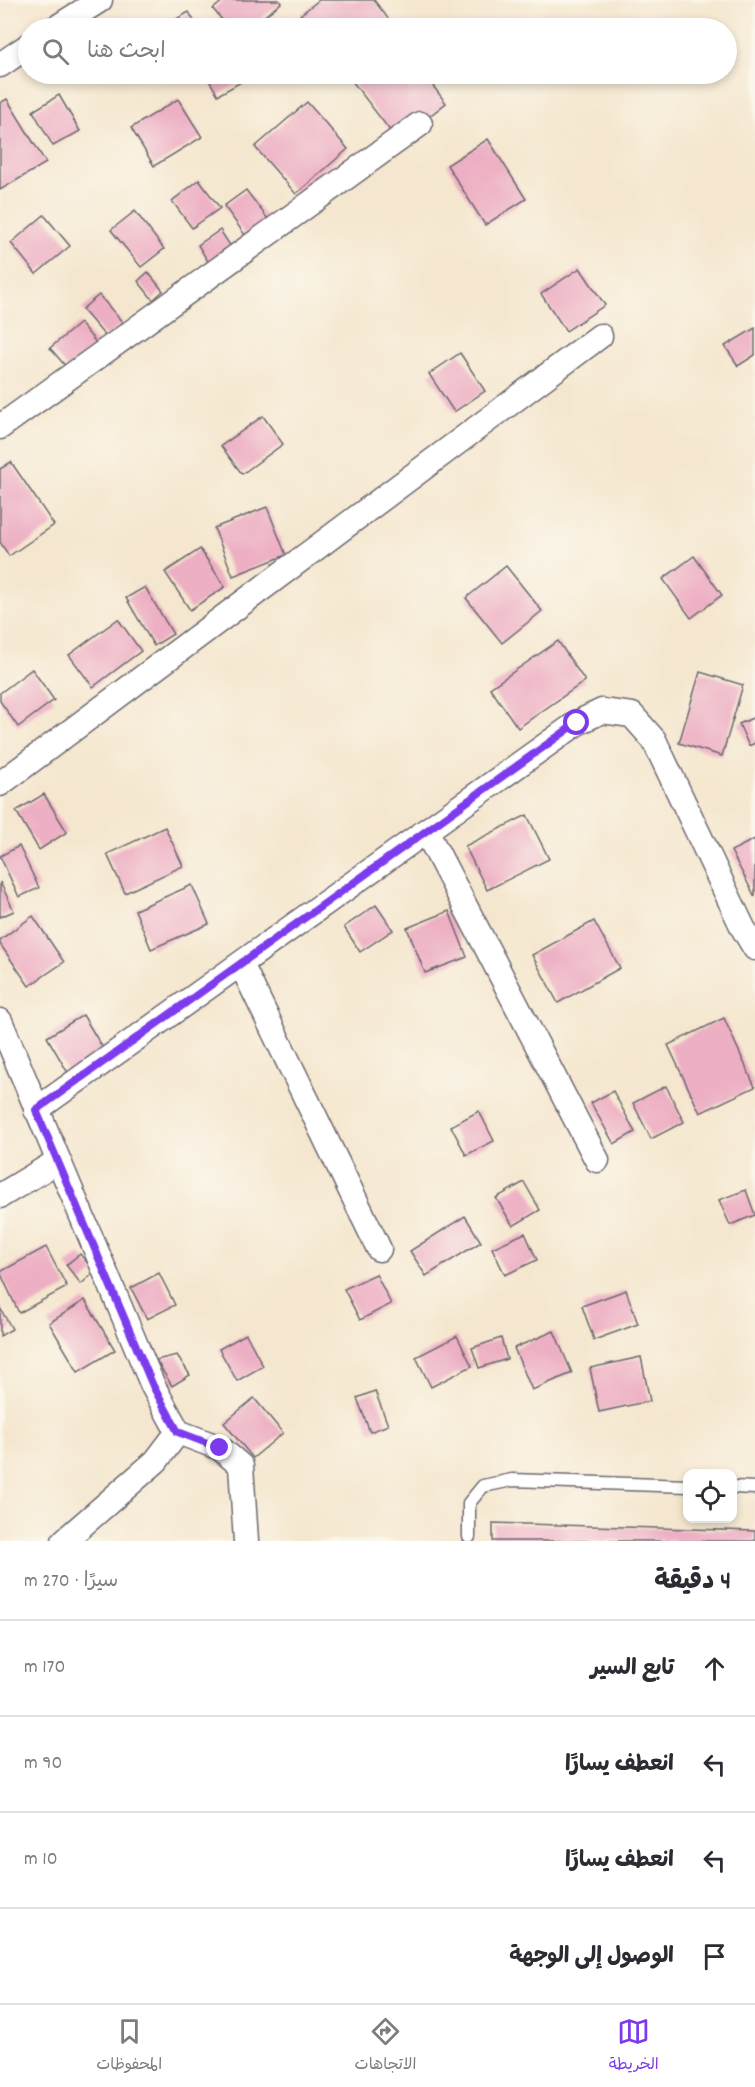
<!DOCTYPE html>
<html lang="ar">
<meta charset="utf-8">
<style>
:root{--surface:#fff;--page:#f7f7f7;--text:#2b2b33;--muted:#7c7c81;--line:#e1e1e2;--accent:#7c3aed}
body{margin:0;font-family:Dekko,"Playpen Sans Arabic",sans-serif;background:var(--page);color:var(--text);direction:rtl}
.controls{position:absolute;right:18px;bottom:18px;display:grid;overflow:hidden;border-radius:12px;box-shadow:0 3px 9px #0003}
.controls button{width:54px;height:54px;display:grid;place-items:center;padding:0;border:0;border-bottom:2px solid var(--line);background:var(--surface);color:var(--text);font:30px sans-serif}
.stop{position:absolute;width:18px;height:18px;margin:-14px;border:4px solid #7c3aed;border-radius:50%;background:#fff}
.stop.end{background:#7c3aed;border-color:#fff;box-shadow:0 2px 6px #0008}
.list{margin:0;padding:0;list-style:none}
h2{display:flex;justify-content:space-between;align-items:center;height:78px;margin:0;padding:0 24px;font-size:26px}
h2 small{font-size:20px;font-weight:400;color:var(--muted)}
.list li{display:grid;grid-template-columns:39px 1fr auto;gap:18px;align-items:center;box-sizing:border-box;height:96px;padding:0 24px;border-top:2px solid var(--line)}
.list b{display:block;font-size:22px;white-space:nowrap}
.list em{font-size:20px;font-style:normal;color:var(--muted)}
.icon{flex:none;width:33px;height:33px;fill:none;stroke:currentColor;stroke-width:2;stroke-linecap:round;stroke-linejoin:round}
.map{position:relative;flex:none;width:755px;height:1541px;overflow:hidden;direction:ltr}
.search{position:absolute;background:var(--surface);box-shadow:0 3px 9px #0003;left:18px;right:18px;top:18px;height:66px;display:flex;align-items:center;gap:15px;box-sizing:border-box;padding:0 21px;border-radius:33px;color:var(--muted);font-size:22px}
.sheet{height:462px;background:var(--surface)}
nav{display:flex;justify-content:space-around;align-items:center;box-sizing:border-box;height:84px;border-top:2px solid var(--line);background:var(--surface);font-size:16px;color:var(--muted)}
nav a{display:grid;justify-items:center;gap:3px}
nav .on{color:var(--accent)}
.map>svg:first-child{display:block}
</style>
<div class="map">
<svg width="755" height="1541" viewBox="0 0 755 1541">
<rect width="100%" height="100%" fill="#fbf7ec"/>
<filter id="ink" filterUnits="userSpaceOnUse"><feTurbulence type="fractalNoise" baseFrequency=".0167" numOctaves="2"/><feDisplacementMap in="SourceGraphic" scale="12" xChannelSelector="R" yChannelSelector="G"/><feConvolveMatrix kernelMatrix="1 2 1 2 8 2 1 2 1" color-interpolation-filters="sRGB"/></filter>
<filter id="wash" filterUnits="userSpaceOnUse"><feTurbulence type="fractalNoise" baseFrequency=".008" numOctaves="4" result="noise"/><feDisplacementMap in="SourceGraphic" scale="24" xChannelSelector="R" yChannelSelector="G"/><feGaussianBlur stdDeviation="1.35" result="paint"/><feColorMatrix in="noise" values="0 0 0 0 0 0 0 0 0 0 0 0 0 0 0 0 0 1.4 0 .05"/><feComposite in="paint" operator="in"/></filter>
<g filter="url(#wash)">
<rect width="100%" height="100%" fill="#f5e7cf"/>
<g id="blocks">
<g fill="#edafc3">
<polygon points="224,0 279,0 281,3 249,28 229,28 213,9"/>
<polygon points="319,0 374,0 393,25 389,28 311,28 300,15"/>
<polygon points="189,12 198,28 160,28"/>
<polygon points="205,74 239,74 243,81 218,95"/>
<polygon points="362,74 424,74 446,103 398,141 352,81"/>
<polygon points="59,95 80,131 53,146 33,111"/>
<polygon points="7,99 46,163 0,190 0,103"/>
<polygon points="178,99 202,137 154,166 131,128"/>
<polygon points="307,102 348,149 296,194 255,147"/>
<polygon points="488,139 526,199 485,225 447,165"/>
<polygon points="199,180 220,208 192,228 172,201"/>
<polygon points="246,190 268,219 245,235 224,206"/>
<polygon points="135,211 164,249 141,267 111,230"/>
<polygon points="44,215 70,246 36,274 11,243"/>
<polygon points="220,230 233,250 210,265 198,245"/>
<polygon points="580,268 605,305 566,331 541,294"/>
<polygon points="148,272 163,291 153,300 138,281"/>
<polygon points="99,295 123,323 106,337 82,309"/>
<polygon points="80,323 98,345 68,369 50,348"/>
<polygon points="755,328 755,355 738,366 725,346"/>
<polygon points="460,353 485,391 454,412 429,374"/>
<polygon points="263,416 283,444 242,474 221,446"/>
<polygon points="11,462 54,525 9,556 0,542 0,469"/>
<polygon points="267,507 286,555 233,576 214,528"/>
<polygon points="200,549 225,587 190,610 165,572"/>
<polygon points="694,556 722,595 691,618 663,579"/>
<polygon points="506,566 542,611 502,643 466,598"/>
<polygon points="145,587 173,634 154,646 126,598"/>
<polygon points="118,619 141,651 93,687 69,655"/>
<polygon points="558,641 585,681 518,728 490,688"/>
<polygon points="32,669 54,700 18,727 0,701 0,693"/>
<polygon points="700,672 743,685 722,756 679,743"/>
<polygon points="755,717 755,743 749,746 739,724"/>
<polygon points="44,794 67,832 39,850 16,811"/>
<polygon points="527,815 549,859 487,890 465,846"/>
<polygon points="165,827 183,866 125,893 107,854"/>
<polygon points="755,839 755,897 731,851"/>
<polygon points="19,846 39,888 19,897 0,856"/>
<polygon points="0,882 14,911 0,917"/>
<polygon points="192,885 209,924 151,949 135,910"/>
<polygon points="376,905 393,930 360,952 344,927"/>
<polygon points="449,911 467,957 425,973 407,928"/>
<polygon points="33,916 64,962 29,986 0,944 0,940"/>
<polygon points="594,921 620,968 558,1003 532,955"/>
<polygon points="83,1015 104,1050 68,1073 47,1037"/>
<polygon points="724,1018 755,1087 700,1113 668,1045"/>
<polygon points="666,1086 684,1122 651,1139 633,1103"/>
<polygon points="613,1091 635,1132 614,1144 591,1103"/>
<polygon points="479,1111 494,1141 466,1155 451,1126"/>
<polygon points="524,1182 540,1210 513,1226 496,1198"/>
<polygon points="746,1190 755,1215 730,1225 719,1200"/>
<polygon points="465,1216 481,1242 426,1276 410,1251"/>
<polygon points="525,1233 537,1260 505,1275 492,1248"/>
<polygon points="46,1247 67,1287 19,1313 0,1272"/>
<polygon points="80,1254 95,1272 81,1284 66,1265"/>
<polygon points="159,1273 175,1305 147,1319 131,1288"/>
<polygon points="376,1274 391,1304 360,1320 344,1289"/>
<polygon points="626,1290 638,1324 594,1340 582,1306"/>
<polygon points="85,1300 115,1350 78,1372 49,1323"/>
<polygon points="0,1308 12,1329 0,1336"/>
<polygon points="554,1331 572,1373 532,1390 514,1348"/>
<polygon points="246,1334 263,1366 237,1381 219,1349"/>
<polygon points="457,1336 472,1366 431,1387 416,1357"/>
<polygon points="501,1338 507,1359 479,1368 472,1348"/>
<polygon points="177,1355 190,1375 172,1386 156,1360"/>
<polygon points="641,1357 650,1401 599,1412 590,1368"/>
<polygon points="375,1391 388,1425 370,1432 357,1398"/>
<polygon points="254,1398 283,1433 253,1458 224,1423"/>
<polygon points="493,1523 755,1531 755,1541 493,1541"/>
</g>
</g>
</g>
<g filter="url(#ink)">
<use href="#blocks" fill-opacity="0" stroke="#6c676f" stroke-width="1.5"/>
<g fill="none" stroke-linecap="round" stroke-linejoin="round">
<defs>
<g id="lane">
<polyline points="732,1487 755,1488"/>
<polyline points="469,1537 469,1503 483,1486 512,1480 688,1486"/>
</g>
<g id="street">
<polyline points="56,28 100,0"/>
<polyline points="0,65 28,46"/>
<polyline points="0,427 420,124"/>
<polyline points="0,784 600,336"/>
<polyline points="426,831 597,1160"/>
<polyline points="241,964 379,1249"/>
<polyline points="0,1021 153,1386 178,1432 220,1448 241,1466 246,1541"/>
<polyline points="36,1110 577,723 602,711 632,715 654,740 743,928 755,948"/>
<polyline points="0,1196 58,1161"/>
<polyline points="64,1541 156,1461 178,1432"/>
</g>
</defs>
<use href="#lane" stroke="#6c676f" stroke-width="15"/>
<use href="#street" stroke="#6c676f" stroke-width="27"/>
<use href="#lane" stroke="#fff" stroke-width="12"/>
<use href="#street" stroke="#fff" stroke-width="24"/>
</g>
</g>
<g fill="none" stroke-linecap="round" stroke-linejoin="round" filter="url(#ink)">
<polyline stroke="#7c3aed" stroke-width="8" points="220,1448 178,1432 153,1386 36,1110 577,723"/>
</g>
</svg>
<div class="controls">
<button><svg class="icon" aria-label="locate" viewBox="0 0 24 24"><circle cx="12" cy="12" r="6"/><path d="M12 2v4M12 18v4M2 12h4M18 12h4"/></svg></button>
</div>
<div class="stop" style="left:577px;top:723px"></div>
<div class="stop end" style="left:220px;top:1448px"></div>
<div class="search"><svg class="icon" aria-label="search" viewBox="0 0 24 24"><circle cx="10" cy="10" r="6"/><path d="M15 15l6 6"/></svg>ابحث هنا</div>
</div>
<section class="sheet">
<h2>4 دقيقة<small>سيرًا · 270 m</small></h2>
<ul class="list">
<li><svg class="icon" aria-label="ahead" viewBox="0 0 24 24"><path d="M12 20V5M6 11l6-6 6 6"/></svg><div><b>تابع السير</b></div><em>170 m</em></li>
<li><svg class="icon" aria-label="left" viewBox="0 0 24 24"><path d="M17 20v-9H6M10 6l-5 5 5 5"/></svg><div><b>انعطف يسارًا</b></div><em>90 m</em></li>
<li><svg class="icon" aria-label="left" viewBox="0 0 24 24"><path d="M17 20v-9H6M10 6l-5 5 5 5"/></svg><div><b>انعطف يسارًا</b></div><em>10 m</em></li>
<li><svg class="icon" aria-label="arrive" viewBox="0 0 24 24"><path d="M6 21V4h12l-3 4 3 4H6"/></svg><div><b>الوصول إلى الوجهة</b></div></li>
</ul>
</section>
<nav>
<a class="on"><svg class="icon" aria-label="map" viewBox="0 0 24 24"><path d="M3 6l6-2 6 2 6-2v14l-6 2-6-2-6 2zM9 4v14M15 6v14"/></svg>الخريطة</a>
<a><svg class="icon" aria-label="directions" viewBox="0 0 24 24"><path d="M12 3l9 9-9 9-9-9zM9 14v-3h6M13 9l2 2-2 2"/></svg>الاتجاهات</a>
<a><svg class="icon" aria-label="saved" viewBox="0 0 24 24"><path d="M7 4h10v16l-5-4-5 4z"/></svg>المحفوظات</a>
</nav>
